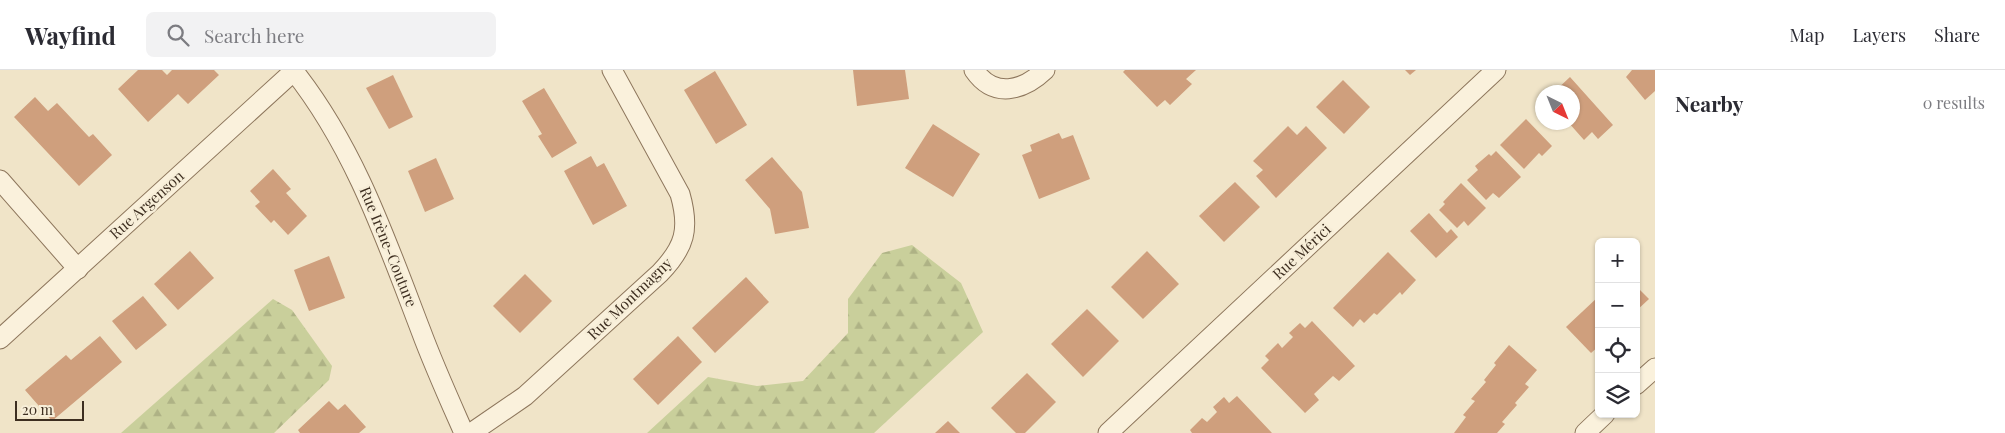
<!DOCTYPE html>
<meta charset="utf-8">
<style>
:root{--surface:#fff;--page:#f2f2f3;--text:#2b2b33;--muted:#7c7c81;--line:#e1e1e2}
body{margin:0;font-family:"Playfair Display",serif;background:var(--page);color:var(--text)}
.controls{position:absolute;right:15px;bottom:15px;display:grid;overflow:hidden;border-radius:8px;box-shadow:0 1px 4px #0004}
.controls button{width:45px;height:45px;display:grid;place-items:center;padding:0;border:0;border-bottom:1px solid var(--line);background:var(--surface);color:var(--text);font:25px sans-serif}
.compass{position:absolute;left:1535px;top:15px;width:45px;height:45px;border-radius:50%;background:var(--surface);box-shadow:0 1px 4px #0004;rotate:137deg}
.scale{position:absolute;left:15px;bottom:12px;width:69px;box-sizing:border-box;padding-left:5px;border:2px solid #3d2e20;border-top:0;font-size:14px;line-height:18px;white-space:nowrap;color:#3d2e20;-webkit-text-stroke:4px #f7eed8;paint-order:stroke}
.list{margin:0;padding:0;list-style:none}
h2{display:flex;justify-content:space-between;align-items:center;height:65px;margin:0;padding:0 20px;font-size:21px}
h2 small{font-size:16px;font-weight:400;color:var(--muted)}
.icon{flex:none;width:28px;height:28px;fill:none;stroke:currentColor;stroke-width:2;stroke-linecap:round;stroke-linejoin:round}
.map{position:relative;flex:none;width:1655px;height:363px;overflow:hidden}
header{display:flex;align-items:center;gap:30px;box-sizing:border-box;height:70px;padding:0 25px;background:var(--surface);border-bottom:1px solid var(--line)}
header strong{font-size:24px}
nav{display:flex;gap:28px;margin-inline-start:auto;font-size:18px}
.search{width:350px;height:45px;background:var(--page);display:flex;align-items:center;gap:12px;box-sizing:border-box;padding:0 18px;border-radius:8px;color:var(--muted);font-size:19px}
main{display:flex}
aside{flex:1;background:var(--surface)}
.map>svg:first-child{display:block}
</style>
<header>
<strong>Wayfind</strong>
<div class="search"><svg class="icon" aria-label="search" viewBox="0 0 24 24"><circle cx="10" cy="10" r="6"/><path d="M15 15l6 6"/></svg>Search here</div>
<nav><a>Map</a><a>Layers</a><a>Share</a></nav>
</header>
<main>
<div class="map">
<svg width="1655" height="363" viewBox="0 0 1655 363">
<defs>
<pattern id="forest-firs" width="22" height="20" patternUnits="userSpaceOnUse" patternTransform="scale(1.25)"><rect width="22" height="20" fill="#c9cf9b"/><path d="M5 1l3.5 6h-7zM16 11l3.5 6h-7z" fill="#aeb285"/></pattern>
</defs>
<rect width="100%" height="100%" fill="#f0e4c8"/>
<g fill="url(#forest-firs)">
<polygon points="912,175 961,213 983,262 874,363 647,363 708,307 757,316 803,311 848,263 848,229 882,183"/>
<polygon points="273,229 292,240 332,296 329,310 274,363 121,363"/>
</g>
<g fill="#cf9f7d">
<polygon points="138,0 162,0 167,5 172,0 214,0 219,5 188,34 178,24 148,52 118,19"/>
<polygon points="853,0 905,0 909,29 857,36"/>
<polygon points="1125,0 1196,0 1186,9 1192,14 1170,35 1165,30 1157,37 1123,2"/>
<polygon points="1405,0 1416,0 1410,5"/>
<polygon points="1632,0 1655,0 1655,21 1645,30 1626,7"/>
<polygon points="715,1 747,55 716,74 684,20"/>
<polygon points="393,5 413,47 389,59 366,18"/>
<polygon points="1570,7 1613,55 1598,69 1592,62 1584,70 1568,52 1572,52 1572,22 1554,22"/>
<polygon points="1343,10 1370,37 1344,64 1316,37"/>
<polygon points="544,18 577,73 552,88 538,66 542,64 522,31"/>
<polygon points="35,27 48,41 57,33 89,67 93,64 112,85 79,116 14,47"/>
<polygon points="1526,49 1552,76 1542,86 1539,83 1524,99 1500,75"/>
<polygon points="933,54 980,84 953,127 905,98"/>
<polygon points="1288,56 1297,65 1306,56 1327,78 1276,128 1256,106 1263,100 1253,91"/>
<polygon points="1059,63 1062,69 1073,65 1090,109 1039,129 1022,85 1032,81 1030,75"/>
<polygon points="1496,81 1521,107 1499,128 1493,123 1486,130 1467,110 1478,100 1475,96 1489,84 1491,86"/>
<polygon points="591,86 597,97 604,93 627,136 593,155 564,101"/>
<polygon points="772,87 802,122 809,158 775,164 770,139 745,110"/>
<polygon points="436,88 454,129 425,142 408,101"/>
<polygon points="273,99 291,119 286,123 307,146 288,165 274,150 271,153 255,136 260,132 250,121"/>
<polygon points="1235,112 1260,137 1224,172 1199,146"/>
<polygon points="1461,113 1486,138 1468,156 1464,151 1457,158 1439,140 1445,134 1443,132"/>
<polygon points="1429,143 1447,163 1451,159 1458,167 1436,188 1410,161"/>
<polygon points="190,181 214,208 178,240 154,214"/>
<polygon points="1147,181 1179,214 1143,249 1111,217"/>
<polygon points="1388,182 1416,210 1402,225 1400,222 1377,245 1374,243 1364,253 1360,249 1353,257 1333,238"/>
<polygon points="329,186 345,228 309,241 294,200"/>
<polygon points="525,204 552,231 520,263 493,236"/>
<polygon points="746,207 769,232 715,283 692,258"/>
<polygon points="1636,216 1649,229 1636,241"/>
<polygon points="143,226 167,255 136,280 112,251"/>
<polygon points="1599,226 1599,276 1591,283 1566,257"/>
<polygon points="1087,239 1119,271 1083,307 1051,274"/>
<polygon points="1312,251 1355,296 1339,311 1333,306 1314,324 1319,330 1305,343 1261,298 1269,290 1265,286 1278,273 1282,278 1293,267 1289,263 1300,253 1305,258"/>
<polygon points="100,266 122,292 52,351 25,320 66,285 71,290"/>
<polygon points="678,266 702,292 658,335 633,309"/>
<polygon points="1509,275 1537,300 1525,314 1529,317 1515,333 1517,335 1502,352 1505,354 1497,363 1454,363 1466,347 1463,345 1475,331 1471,329 1486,312 1484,310 1496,295 1494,293"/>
<polygon points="1027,303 1056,332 1025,363 1016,363 991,338"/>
<polygon points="1237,326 1272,363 1192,363 1190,360 1202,348 1207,352 1217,342 1213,337 1224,327 1229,333"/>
<polygon points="329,331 338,340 345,334 366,357 359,363 300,363 298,360"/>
<polygon points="948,351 960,363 935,363"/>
</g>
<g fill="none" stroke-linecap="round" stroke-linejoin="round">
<defs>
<g id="minor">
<path d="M293 0C355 78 386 170 421 261 434 296 449 329 464 363"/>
<path d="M974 0C994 29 1023 21 1045 0"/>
<polyline points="0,110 78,199"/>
<polyline points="0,269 294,1"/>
<polyline points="1636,315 1655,298"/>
<path d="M471 363 525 326 660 203C685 177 690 159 680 124L612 0"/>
<polyline points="1108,363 1496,0"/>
<polyline points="1585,363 1605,344"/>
</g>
</defs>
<use href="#minor" stroke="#8d765c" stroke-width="21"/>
<use href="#minor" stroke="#faf1dc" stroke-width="19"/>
</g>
<g text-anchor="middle" stroke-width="4.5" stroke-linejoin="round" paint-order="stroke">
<g font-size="15" fill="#3d2e20" stroke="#f7eed8">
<text transform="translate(147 135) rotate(-42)" y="5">Rue Argenson</text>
<text transform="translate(388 177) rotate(68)" y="5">Rue Irène-Couture</text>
<text transform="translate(1302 182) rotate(-43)" y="5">Rue Mérici</text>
<text transform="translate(630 229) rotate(-44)" y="5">Rue Montmagny</text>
</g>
</g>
</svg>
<div class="controls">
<button>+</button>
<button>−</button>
<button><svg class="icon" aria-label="locate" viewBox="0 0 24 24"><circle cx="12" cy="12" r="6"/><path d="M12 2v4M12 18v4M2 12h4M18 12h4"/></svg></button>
<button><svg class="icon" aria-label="layers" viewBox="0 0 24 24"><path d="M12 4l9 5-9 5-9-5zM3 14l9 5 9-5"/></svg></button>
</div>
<svg class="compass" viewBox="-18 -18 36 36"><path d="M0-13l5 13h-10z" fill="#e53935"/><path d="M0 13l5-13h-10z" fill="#7c7c81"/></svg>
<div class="scale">20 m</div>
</div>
<aside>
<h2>Nearby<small>0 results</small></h2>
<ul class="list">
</ul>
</aside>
</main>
